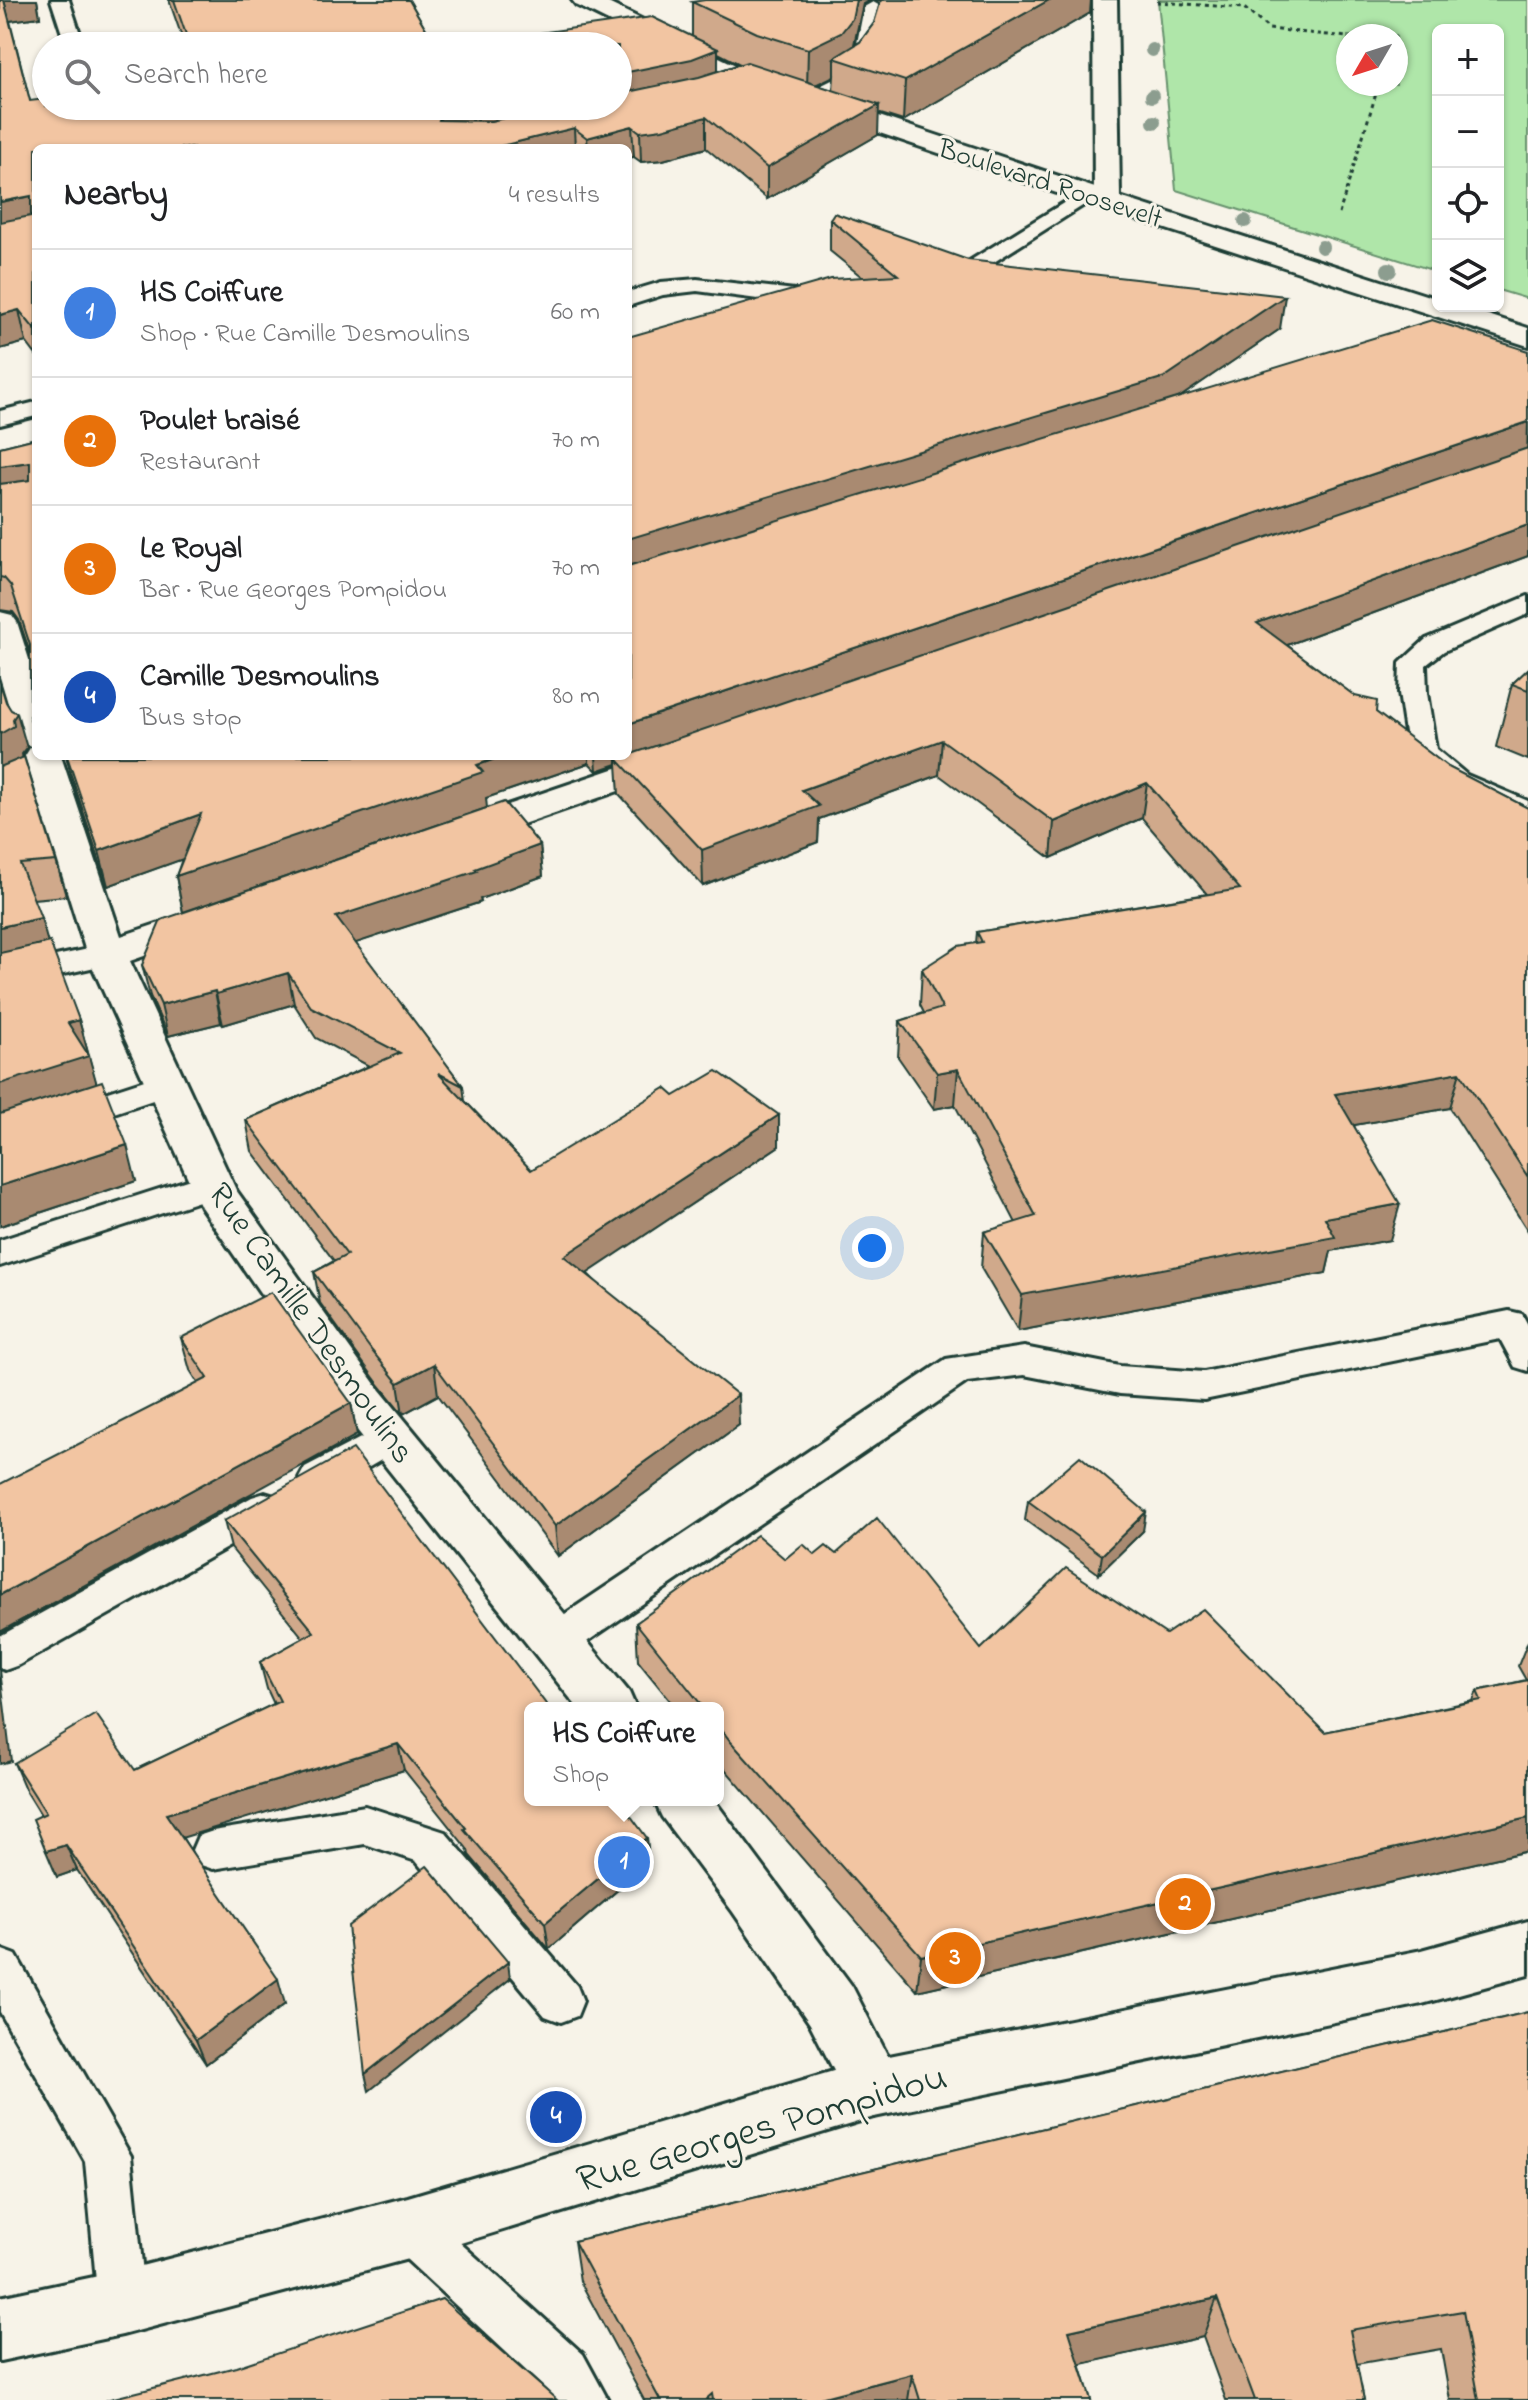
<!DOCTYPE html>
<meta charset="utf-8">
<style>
:root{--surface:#fff;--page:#f2f2f2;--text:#202124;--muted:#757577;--line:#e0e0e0;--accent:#7c3aed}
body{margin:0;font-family:"Indie Flower",sans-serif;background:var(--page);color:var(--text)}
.controls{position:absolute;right:24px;top:24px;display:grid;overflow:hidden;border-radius:12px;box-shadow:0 2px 6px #0004}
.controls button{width:72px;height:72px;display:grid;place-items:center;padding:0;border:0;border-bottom:2px solid var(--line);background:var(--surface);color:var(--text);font:40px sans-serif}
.compass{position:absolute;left:1336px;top:24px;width:72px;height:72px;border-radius:50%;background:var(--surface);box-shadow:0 2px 6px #0004;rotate:231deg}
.you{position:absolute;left:872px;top:1248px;width:28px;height:28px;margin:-20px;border:6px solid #fff;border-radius:50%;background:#1a73e8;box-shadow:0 0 0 12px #1a73e833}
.badge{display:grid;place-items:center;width:52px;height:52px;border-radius:50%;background:var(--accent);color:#fff;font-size:26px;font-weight:700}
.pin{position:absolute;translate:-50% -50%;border:4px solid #fff;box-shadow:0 2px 8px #0006}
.popup{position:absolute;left:524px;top:1702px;width:200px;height:104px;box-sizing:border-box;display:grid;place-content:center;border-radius:12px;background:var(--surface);filter:drop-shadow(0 2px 6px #0005);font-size:26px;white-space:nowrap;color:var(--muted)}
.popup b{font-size:30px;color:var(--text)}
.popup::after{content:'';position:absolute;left:50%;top:100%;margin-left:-16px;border:16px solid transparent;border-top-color:var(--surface)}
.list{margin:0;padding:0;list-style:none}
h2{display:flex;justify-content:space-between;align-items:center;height:104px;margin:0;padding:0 32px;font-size:34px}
h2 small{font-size:26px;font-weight:400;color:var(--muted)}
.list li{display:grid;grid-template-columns:52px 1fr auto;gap:24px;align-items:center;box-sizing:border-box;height:128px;padding:0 32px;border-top:2px solid var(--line)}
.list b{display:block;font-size:30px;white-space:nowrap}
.list p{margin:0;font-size:26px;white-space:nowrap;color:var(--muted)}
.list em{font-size:26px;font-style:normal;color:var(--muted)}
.icon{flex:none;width:44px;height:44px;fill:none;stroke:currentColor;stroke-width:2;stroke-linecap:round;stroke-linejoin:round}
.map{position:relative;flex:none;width:1528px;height:2400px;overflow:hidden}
.search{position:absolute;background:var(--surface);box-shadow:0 2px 6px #0004;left:32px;top:32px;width:600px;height:88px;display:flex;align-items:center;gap:20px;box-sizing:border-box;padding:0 28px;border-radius:44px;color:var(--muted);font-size:30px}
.panel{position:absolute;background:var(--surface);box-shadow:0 2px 6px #0004;left:32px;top:144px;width:600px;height:616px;border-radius:12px}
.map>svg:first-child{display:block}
</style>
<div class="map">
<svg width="1528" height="2400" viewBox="0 0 1528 2400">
<rect width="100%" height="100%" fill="#f7f3e8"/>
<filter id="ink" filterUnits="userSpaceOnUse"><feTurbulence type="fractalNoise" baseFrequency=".0125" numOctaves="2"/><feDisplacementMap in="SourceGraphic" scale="16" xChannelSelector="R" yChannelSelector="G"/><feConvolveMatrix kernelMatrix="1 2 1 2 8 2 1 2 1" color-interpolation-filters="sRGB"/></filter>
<g filter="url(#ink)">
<path fill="#afe6a9" stroke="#67926e" stroke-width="2" fill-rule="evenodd" d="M1158 0H1528V299L1498 290V30H1438V272L1176 190ZM1348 36H1396V84H1348Z"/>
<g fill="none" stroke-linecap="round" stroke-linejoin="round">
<defs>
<g id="service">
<polygon points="51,0 69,0 84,46 66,46"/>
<path d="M873 2 882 7C873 54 876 73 830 96 820 101 812 107 800 104L797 100 800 96 842 75 854 59 864 7Z"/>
<polygon points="1088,188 1098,194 1095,198 964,281 948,281 945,276"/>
<polygon points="697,279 804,291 815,298 804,305 697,291 663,295 628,306 628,292 661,282"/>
<polygon points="36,402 36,416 0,425 0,411"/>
<polygon points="1528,596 1528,614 1444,651 1426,665 1427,693 1436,749 1467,775 1528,801 1528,820 1447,787 1412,758 1408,752 1399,693 1400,663 1426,639"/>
<polygon points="107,945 118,948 122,955 118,962 0,988 0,968"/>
<polygon points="166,1073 177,1076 182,1084 177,1092 0,1151 0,1127"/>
<polygon points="212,1172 224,1175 229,1184 224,1193 0,1266 0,1240"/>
<polygon points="1509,1311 1522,1314 1528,1325 1528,1371 1515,1367 1500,1339 1204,1400 1120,1394 1024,1375 967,1382 572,1652 558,1657 544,1652 538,1640 544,1628 946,1359 1024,1347 1120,1366 1204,1372"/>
<polygon points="391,1422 404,1427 410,1437 404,1447 331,1489 318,1493 305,1489 299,1478 305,1467"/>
<polygon points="265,1493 278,1497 284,1508 278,1519 19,1665 5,1670 0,1668 0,1636 252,1497"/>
<polygon points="365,1806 445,1832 577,1986 583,2001 577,2016 561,2022 545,2016 416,1861 365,1844 213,1869 198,1864 192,1850 198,1836 213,1831"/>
<polygon points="0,1949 16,1955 131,2156 146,2303 139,2320 122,2327 105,2320 98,2303 85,2161 0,2012"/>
<polygon points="408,2204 425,2211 583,2354 608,2400 554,2400 547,2390 391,2245 384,2228 391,2211"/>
</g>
<g id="minor">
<polygon points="572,0 602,0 756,75 1116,195 1120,201 1116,207 1098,207 738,85 576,5"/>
<polygon points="0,612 12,615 17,622 36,681 36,747 23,744 18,736 0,677"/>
<polygon points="36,747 36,756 61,756 121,936 207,907 221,911 227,920 221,929 130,961 236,1190 375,1384 629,1692 636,1708 578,1708 341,1410 201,1207 87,955 25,756 30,748"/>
<polygon points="672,749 685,752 690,760 685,768 471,842 458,846 445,842 439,834 445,826"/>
<polygon points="654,1800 714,1800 852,1986 904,2088 895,2108 874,2117 853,2108 810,2024 733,1912 662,1817"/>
</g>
<g id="secondary">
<polygon points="1093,0 1117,0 1120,197 1438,299 1438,306 1461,306 1528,328 1528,346 1098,207 1094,201"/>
<polygon points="1528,1921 1528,1975 1422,2004 874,2117 408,2259 122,2335 0,2361 0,2297 122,2271 408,2197 874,2059 1422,1950"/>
</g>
</defs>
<use href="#service" stroke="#1f3d34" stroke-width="6"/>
<use href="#minor" stroke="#1f3d34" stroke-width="6"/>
<use href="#secondary" stroke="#1f3d34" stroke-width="6"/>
<g stroke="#1f3d34" stroke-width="3" stroke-dasharray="4 4" stroke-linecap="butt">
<polyline points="1157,2 1244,8 1269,29 1348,37"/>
<polyline points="1339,214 1379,84"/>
</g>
<use href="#service" fill="#f7f3e8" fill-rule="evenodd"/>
<use href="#minor" fill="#f7f3e8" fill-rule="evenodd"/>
<use href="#secondary" fill="#f7f3e8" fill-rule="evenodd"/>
</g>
<g fill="#8c9d8f">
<circle cx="1152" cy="50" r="7"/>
<circle cx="1152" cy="96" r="7"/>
<circle cx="1154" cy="122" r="7"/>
<circle cx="1245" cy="221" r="7"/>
<circle cx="1322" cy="247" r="7"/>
<circle cx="1389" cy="270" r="8"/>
</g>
<g fill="#d0a98b" stroke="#1f3d34" stroke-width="2" fill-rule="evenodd">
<path d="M0 0H37L40 17 10 21 30 101 46 106 692 37V2L863 4 854 45 860 42 874 23 880 3 873 0H1091L1090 13 903 121 878 113V135L767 199 706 148 663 160 641 162 634 157 628 148H36V355L26 342 0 349ZM718 53 740 64 718 71ZM834 76 833 90 816 85Z"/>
<polygon points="169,0 409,0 436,46 185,46"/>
<polygon points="830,219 968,260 1280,329 1178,398 1528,351 1528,556 1287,645 1448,767 1528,808 1528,1231 1450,1108 1354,1125 1390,1240 1331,1251 1326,1273 1018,1331 981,1268 984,1232 1016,1223 955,1105 934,1109 898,1057 900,1021 924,1013 920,1005 922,969 976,943 977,932 1207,894 1142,818 1051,858 939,775 819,819 818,842 703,886 619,794 617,764 597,771 589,763 486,798 183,912 176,876 182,859 108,886 71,775 66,756 628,756 862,277 830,251"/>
<polygon points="36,438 36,741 30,718 30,653 19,620 13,612 0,610 0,447"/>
<polygon points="1528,669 1528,760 1496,747 1512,684"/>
<polygon points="0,683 6,702 27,748 22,754 23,757 56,861 66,896 33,899 47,942 79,1020 96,1083 136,1181 0,1226"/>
<polygon points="540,845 543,876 480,899 481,902 355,943 463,1086 465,1101 531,1170 674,1096 779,1115 779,1146 587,1273 739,1425 558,1556 438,1395 403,1414 377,1382 320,1303 314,1272 334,1261 252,1151 246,1120 369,1066 316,1038 294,1004 223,1025 221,1023 168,1036 150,996 142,965"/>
<polygon points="181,1338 351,1403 357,1435 198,1383 190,1370"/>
<polygon points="1028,1501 1143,1531 1099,1574 1025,1520"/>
<polygon points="224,1521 647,1838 649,1863 549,1949 469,1855 468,1850 404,1770 182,1837 285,2004 206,2064 77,1870 57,1877 41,1815 25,1789 14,1763 135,1770 274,1704 267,1689 260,1662 303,1638 231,1548"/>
<polygon points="836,1554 981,1649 1166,1634 1325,1732 1473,1701 1477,1691 1526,1680 1518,1666 1528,1641 1528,1851 917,1991 718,1761 718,1708 676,1708 638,1661 636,1623 785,1559 815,1555"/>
<polygon points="1528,2012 1528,2400 1450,2400 1441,2349 1356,2364 1364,2400 1226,2400 1203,2337 1080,2364 1091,2400 644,2400 580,2281 574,2241"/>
</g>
<g fill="#a98a71" stroke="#1f3d34" stroke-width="2">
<polygon points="4,0 37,0 40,17 9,21"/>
<polygon points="856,0 870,0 863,4 851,58 834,58 834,76 807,89 808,49"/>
<polygon points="1049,0 1091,0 1090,13 903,121 905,81"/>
<polygon points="718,49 718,79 618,104 618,74"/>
<polygon points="879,105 878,135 767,199 767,168"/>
<polygon points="458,106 606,106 456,137 439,120 443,111"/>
<polygon points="706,117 706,148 663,160 641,162 640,132"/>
<polygon points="632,126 634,157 628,158 628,148 588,148 587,138"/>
<polygon points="574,128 575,148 493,148"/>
<polygon points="31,196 36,218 0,235 0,202"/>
<polygon points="1285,296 1280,329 1161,410 628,574 628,539"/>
<polygon points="19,310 26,342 0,349 0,315"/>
<polygon points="1528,422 1527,453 620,763 617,759 617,764 597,771 596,756 628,756 628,724"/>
<polygon points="30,462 36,487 0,501 0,466"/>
<polygon points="1528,525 1528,556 1252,658 1257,623"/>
<polygon points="17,713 27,748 22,754 23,761 0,775 0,734"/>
<polygon points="942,740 939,775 819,819 818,842 703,886 702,850 802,790"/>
<polygon points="503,756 589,756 589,763 486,798 487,808 183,912 176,876"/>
<polygon points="1147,783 1142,818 1051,858 1054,822"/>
<polygon points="201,814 208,850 108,886 99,851"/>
<polygon points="540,845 543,876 480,899 481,902 341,948 336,917"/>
<polygon points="41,918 51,954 0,966 0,927"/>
<polygon points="288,973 294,1004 223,1025 216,994"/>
<polygon points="215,991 221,1023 168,1036 161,1005"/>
<polygon points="79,1020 99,1092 0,1124 0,1084 68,1023"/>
<polygon points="958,1069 955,1105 934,1109 937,1073"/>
<polygon points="1460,1072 1450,1108 1327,1130 1335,1094"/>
<polygon points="779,1115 779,1146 567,1287 564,1256"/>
<polygon points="127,1145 136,1181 0,1226 0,1186"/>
<polygon points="1400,1204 1390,1240 1331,1251 1326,1273 1018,1331 1022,1295 1325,1218"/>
<polygon points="434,1364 438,1395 403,1414 398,1383"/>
<polygon points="738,1395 739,1425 558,1556 555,1526"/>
<polygon points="351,1403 357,1435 0,1632 0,1595"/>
<polygon points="1146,1512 1143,1531 1099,1574 1102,1555"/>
<polygon points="0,1670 11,1761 0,1764"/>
<polygon points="398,1744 404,1770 175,1840 166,1814"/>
<polygon points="1528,1818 1528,1851 917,1991 921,1956"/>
<polygon points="647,1838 649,1863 549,1949 545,1923"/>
<polygon points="66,1845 77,1870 57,1877 46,1851"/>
<polygon points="508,1962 510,1979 369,2091 365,2074"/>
<polygon points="278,1979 285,2004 206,2064 196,2040"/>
<polygon points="1217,2298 1203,2337 1060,2369 1069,2331"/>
<polygon points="912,2374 908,2400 812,2400"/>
</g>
<g fill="#f2c5a2" stroke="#1f3d34" stroke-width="2">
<polygon points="0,0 4,0 30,101 46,99 46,106 458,106 443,111 439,120 491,121 561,106 618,106 618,94 699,77 747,62 879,105 767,168 706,117 662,129 640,132 632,126 587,138 574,128 493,148 36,148 36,331 19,310 0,315 0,222 31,216 31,196 0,202"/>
<polygon points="174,0 409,0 436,46 190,46"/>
<polygon points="705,0 856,0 852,19 841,33 808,49 757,33 692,2"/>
<polygon points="881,0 1049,0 905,81 834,58 860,42 874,23"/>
<polygon points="652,17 718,49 692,59 618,74 618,46 449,46"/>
<polygon points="834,213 968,260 1285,296 1165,377 628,539 628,337 831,279 898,275 830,219"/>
<polygon points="1432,320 1528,351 1528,422 628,724 628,566"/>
<polygon points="36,438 36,718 30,718 30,645 11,586 4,578 0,577 0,484 30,480 30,462 0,466 0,447"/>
<polygon points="1528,448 1528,525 1257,623 1355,696 1377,701 1376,712 1448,767 1528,808 1528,1177 1460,1072 1335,1094 1400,1204 1325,1218 1335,1237 1022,1295 984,1232 1036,1216 958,1069 937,1073 900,1021 942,1008 922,969 958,946 982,942 977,932 1240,889 1147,783 1054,822 942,740 802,790 819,806 702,850 617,759"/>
<polygon points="1528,669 1528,690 1512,684"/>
<polygon points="0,683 6,702 11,710 17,713 13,719 14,726 0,734"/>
<polygon points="67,756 503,756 477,765 483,772 176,876 201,814 99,851"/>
<polygon points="24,757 56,861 20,864 41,918 0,927 0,767"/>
<polygon points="504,802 540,845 475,869 477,871 336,917 463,1086 438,1073 531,1170 665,1088 674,1096 717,1071 779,1115 564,1256 738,1395 555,1526 434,1364 398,1383 372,1351 314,1272 347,1255 246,1120 400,1053 311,1007 288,973 216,994 215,991 161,1005 142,965 161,920"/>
<polygon points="50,942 79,1020 68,1023 89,1056 0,1084 0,953"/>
<polygon points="102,1081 127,1145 0,1186 0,1114"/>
<polygon points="271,1292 351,1403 0,1595 0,1484 208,1378 181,1338"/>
<polygon points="353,1449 549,1708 530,1708 530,1800 619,1800 647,1838 545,1923 464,1829 466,1828 398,1744 166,1814 278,1979 196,2040 66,1845 46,1851 33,1819 46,1813 14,1763 96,1714 135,1770 280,1701 260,1662 314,1632 224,1521"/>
<polygon points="1080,1456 1146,1512 1102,1555 1028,1501"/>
<polygon points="877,1518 981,1649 1066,1568 1166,1634 1203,1609 1325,1732 1481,1700 1477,1691 1528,1680 1528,1818 921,1956 731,1742 718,1725 718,1708 704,1708 636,1623 757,1535 785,1559 803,1544 815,1555 826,1546 836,1554"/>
<polygon points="427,1866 508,1962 365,2074 348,1926"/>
<polygon points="1528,2012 1528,2400 1479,2400 1463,2311 1350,2330 1364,2400 1255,2400 1217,2298 1069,2331 1091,2400 920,2400 912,2374 812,2400 713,2400 712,2394 705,2400 660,2400 574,2241"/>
<polygon points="442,2299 557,2400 106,2400 236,2367"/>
</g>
</g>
<g text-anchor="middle" stroke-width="6" stroke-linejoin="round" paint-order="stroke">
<g font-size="28" fill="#1f3d34" stroke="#f7f3e8">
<text transform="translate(1051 182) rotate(18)" y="10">Boulevard Roosevelt</text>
</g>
<g font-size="34" fill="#1f3d34" stroke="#f7f3e8">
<text transform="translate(313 1322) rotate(55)" y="12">Rue Camille Desmoulins</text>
</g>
<g font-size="40" fill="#1f3d34" stroke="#f7f3e8">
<text transform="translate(761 2126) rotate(-16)" y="14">Rue Georges Pompidou</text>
</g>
</g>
</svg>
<div class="controls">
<button>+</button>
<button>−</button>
<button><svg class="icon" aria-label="locate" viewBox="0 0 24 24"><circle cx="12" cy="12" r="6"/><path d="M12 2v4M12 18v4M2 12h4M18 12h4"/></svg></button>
<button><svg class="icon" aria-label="layers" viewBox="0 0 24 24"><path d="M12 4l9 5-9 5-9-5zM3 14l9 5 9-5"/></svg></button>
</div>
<svg class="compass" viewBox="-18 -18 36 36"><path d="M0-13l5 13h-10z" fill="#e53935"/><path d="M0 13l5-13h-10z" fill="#757577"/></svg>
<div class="you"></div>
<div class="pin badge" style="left:624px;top:1862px;background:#3f7fe0">1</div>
<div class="popup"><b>HS Coiffure</b>Shop</div>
<div class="pin badge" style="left:1185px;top:1904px;background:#e8710a">2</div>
<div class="pin badge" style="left:955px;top:1958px;background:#e8710a">3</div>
<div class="pin badge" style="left:556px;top:2117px;background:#1a4fb4">4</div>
<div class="search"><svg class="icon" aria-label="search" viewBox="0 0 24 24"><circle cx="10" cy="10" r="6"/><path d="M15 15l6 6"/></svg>Search here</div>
<section class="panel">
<h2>Nearby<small>4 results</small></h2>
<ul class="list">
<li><span class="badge" style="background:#3f7fe0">1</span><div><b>HS Coiffure</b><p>Shop · Rue Camille Desmoulins</p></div><em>60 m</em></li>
<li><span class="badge" style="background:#e8710a">2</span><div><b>Poulet braisé</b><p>Restaurant</p></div><em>70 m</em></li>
<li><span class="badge" style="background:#e8710a">3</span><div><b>Le Royal</b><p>Bar · Rue Georges Pompidou</p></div><em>70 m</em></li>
<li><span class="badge" style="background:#1a4fb4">4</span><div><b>Camille Desmoulins</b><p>Bus stop</p></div><em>80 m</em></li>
</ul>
</section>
</div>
